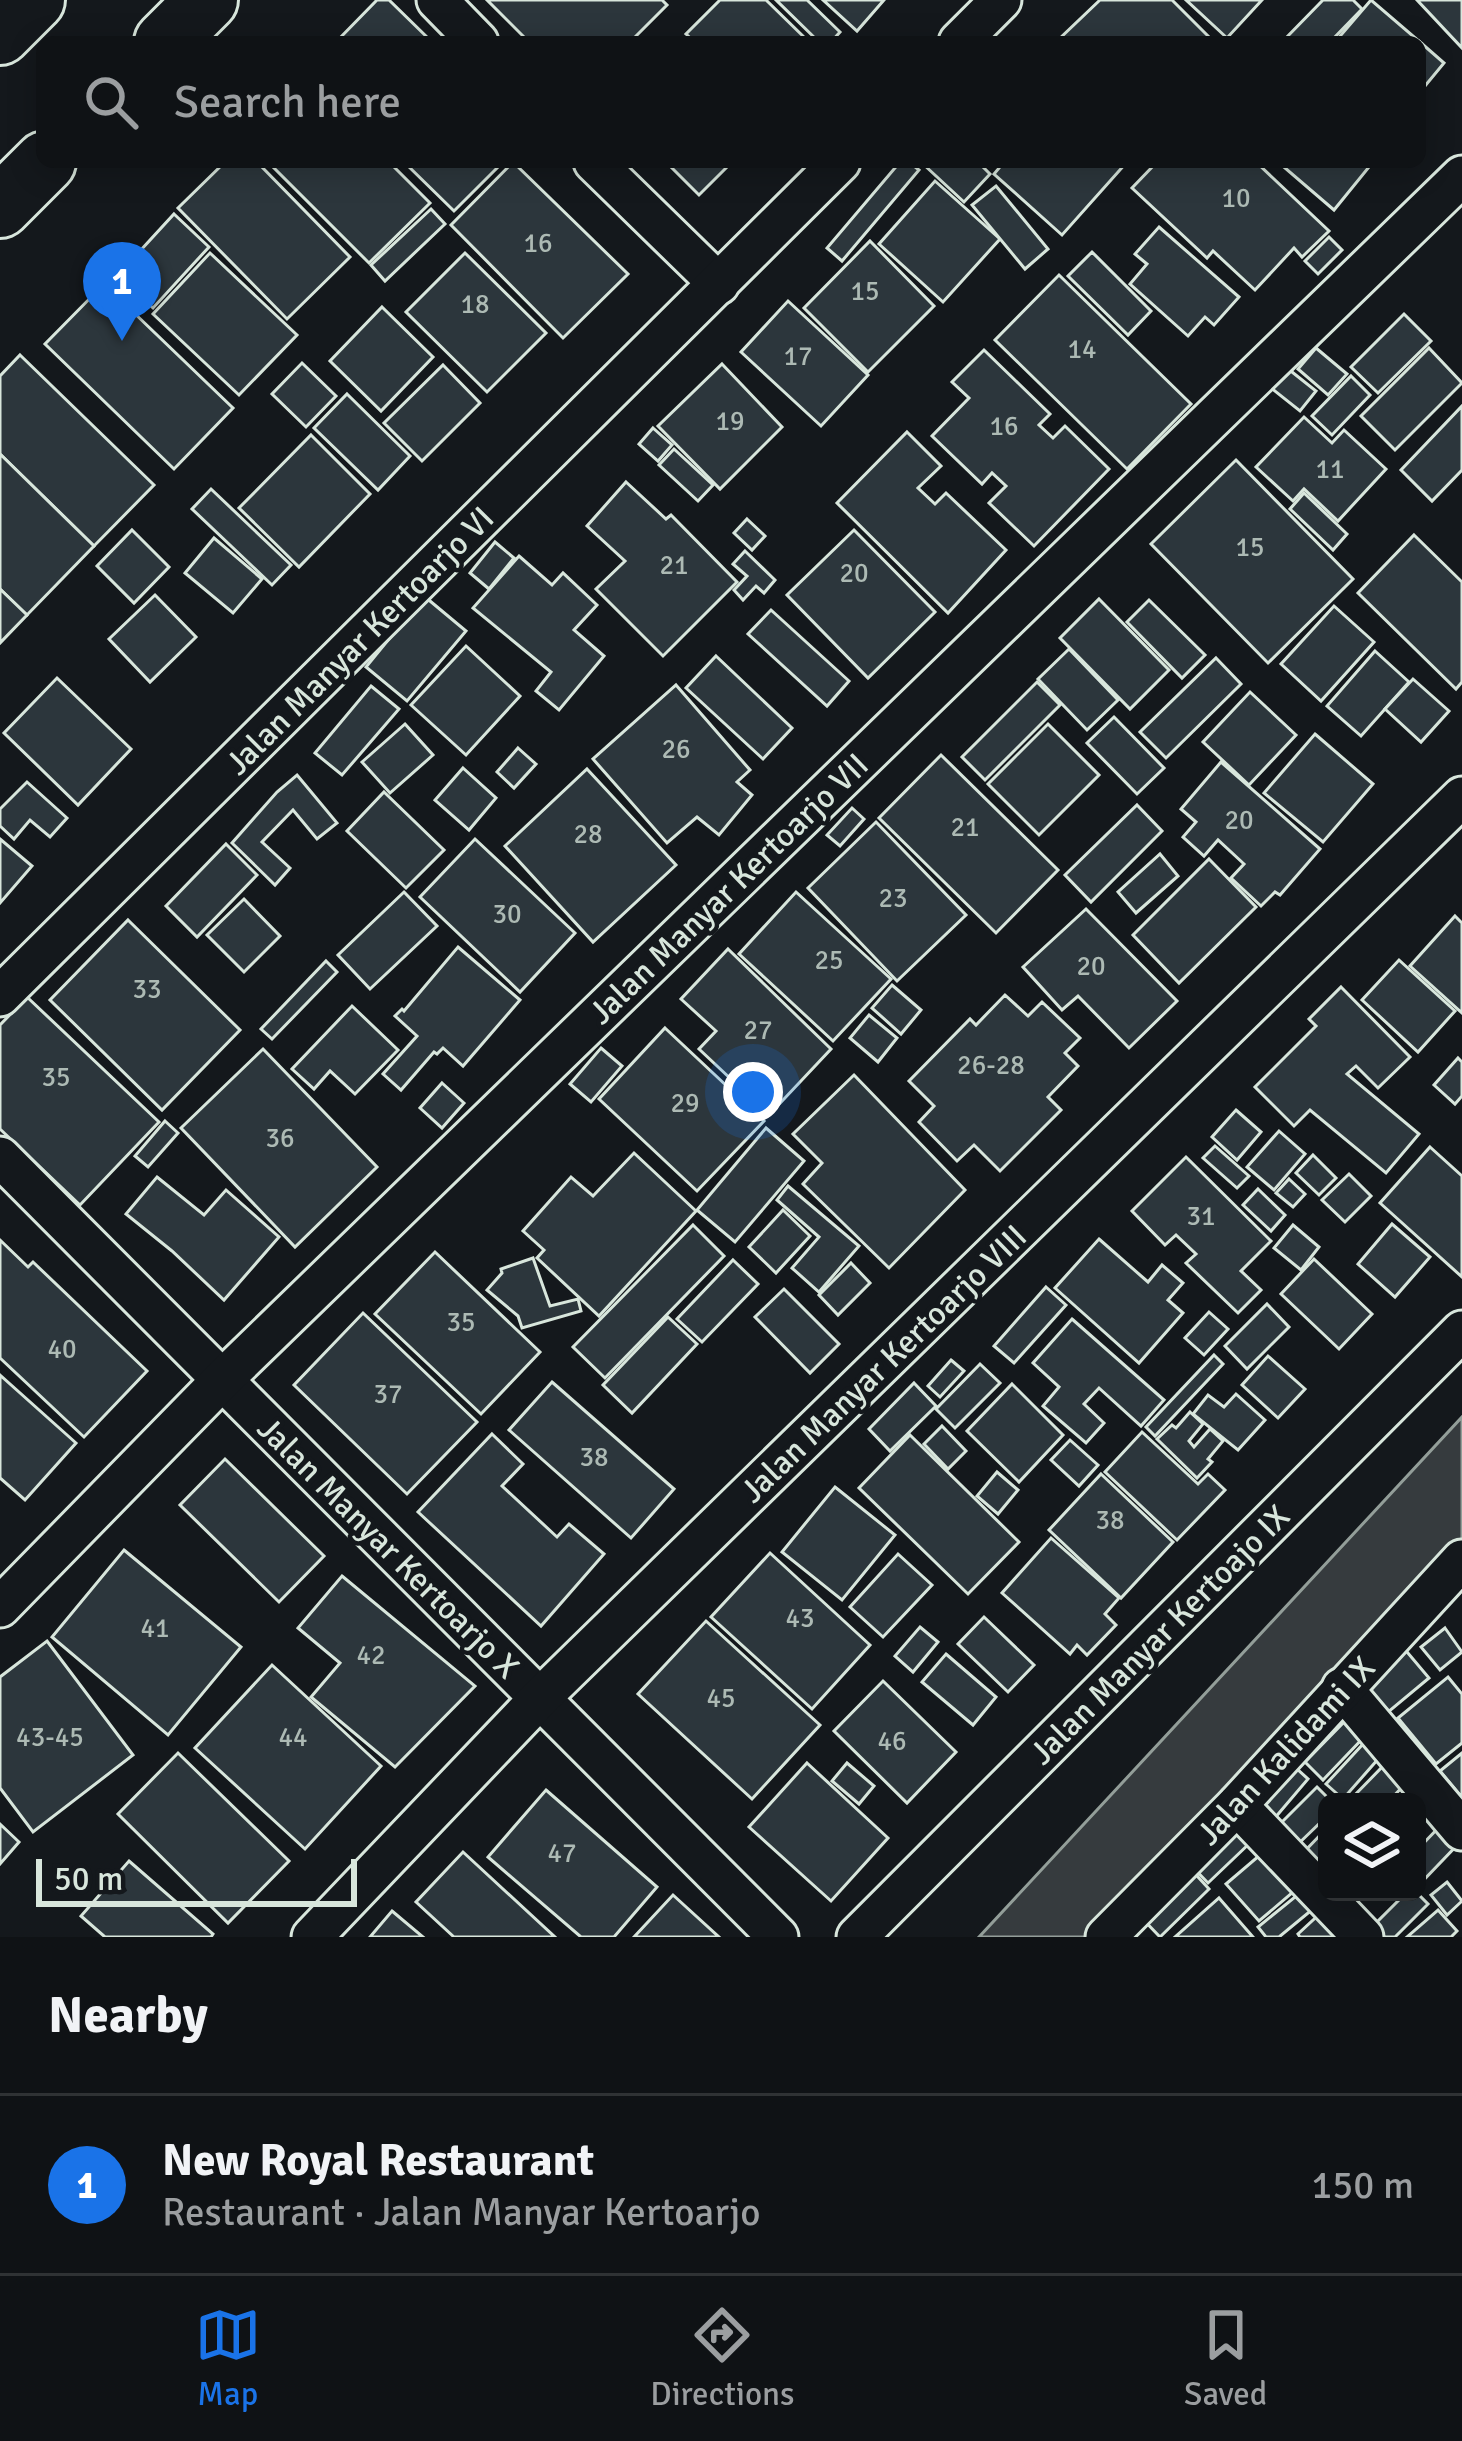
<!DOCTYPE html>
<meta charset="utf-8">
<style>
:root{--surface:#0f1215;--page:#1d2022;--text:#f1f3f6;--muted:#9b9ea0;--line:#2f3234;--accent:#1a73e8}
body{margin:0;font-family:Signika,sans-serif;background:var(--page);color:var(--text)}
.controls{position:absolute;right:36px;bottom:36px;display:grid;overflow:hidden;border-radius:18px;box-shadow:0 6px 30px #0003}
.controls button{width:108px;height:108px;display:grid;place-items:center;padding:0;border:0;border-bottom:3px solid var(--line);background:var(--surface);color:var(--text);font:60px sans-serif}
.scale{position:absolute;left:36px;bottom:30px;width:321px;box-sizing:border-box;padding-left:12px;border:6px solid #d8e6dc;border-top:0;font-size:33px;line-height:42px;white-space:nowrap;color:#d8e6dc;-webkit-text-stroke:9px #14181c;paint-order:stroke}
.you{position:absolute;left:753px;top:1092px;width:42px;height:42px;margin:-30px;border:9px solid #fff;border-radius:50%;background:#1a73e8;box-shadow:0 0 0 18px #1a73e833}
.badge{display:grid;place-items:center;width:78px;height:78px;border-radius:50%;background:var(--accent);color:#fff;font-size:39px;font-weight:700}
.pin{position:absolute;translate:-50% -99px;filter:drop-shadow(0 3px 6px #0008)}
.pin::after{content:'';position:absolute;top:63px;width:42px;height:36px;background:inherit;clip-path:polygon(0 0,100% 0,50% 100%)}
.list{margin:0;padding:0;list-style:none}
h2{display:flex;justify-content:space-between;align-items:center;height:156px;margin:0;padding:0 48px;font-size:51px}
h2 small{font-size:39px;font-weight:400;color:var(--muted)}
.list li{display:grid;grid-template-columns:78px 1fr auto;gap:36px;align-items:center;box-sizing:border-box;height:180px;padding:0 48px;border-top:3px solid var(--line)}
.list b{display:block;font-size:45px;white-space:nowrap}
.list p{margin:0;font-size:39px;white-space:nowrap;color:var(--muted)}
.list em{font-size:39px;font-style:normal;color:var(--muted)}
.icon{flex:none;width:66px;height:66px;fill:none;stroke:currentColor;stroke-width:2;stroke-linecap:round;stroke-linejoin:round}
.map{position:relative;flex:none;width:1462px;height:1937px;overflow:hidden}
.search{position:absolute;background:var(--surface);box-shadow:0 6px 30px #0003;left:36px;right:36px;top:36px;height:132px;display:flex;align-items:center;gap:30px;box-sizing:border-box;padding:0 42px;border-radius:18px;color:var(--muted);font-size:45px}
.sheet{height:336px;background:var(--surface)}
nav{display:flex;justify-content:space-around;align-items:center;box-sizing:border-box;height:168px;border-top:3px solid var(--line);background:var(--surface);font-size:33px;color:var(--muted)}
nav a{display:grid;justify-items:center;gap:6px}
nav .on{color:var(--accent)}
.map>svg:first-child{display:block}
</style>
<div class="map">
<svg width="1462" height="1937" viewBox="0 0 1462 1937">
<rect width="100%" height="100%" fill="#14181c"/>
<polygon fill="#363b3e" stroke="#939e99" stroke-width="3" points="1462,1417 1462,1549 1097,1937 979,1937"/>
<g fill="#2c363c" stroke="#d8e6dc" stroke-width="3">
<polygon points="377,0 389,0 432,42 336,42"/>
<polygon points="487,0 662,0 667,5 630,42 529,42"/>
<polygon points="720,0 766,0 809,42 695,42 686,34"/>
<polygon points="776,0 807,0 840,32 831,42 819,42"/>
<polygon points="823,0 884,0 857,31"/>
<polygon points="1100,0 1172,0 1214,42 1056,42"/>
<polygon points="1186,0 1262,0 1227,38"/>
<polygon points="1323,0 1353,0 1362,9 1330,42 1286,42 1284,40"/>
<polygon points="1371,0 1420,42 1335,42"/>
<polygon points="1417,0 1462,0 1462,48"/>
<polygon points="1420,42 1444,63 1420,92"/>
<polygon points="225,162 257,162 350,257 287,319 178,208"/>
<polygon points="268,162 389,162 430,203 369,263"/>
<polygon points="404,162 503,162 454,211"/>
<polygon points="513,162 628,274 563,338 451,225"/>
<polygon points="666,162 732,162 699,195"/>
<polygon points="900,162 909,162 919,170 842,261 827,248"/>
<polygon points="978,162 990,174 964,202 922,163"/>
<polygon points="1004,162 1127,162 1062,235 994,174"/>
<polygon points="1157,162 1256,162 1329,231 1302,257 1294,248 1255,290 1213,251 1207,258 1132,188"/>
<polygon points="1278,162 1363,162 1369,167 1334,210"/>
<polygon points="935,181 1000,239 943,302 879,244"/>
<polygon points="996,186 1048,249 1025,269 972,205"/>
<polygon points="431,209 445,224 385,281 371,265"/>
<polygon points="174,214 209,247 153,308 117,276"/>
<polygon points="1159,227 1239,297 1214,325 1205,317 1188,336 1130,284 1147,264 1135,254"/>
<polygon points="1329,237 1342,250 1318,274 1305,261"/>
<polygon points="870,241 934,306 868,372 804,308"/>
<polygon points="1092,252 1151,311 1128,335 1068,276"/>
<polygon points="210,253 297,335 239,395 153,314"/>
<polygon points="465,253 546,333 487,392 406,312"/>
<polygon points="1059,275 1191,404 1127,469 995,340"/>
<polygon points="104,284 233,408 174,469 45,344"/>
<polygon points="788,301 868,375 821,426 741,352"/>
<polygon points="382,307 433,357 381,411 330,361"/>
<polygon points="1404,314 1431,341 1378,393 1351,367"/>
<polygon points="1316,348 1347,374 1328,395 1298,369"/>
<polygon points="1429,348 1462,383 1395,450 1361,416"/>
<polygon points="984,350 1050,414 1039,425 1053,438 1065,426 1109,469 1034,546 989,503 1006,486 992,473 982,484 932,436 969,398 952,382"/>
<polygon points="20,355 154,485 94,546 0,454 0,376"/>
<polygon points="302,363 336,396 306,427 272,394"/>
<polygon points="722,364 782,427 720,489 658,426"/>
<polygon points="443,365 480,403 422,461 384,423"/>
<polygon points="1287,368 1316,391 1300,411 1271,388"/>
<polygon points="1351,376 1370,395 1332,435 1312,416"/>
<polygon points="347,394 410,456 378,490 314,428"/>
<polygon points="1462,406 1462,470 1432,501 1401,470"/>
<polygon points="1304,417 1332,443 1344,430 1386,469 1338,521 1304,489 1293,501 1256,467"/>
<polygon points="653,428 672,445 658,461 639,444"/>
<polygon points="907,432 941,466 918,488 935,504 946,493 1006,550 948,613 837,503"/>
<polygon points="311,435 370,494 299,567 239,508"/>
<polygon points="674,449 713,485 698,501 659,465"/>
<polygon points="0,454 94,546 27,615 0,589"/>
<polygon points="1236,460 1353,579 1268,663 1151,544"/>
<polygon points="626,482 666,519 671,515 737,582 663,656 596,589 625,561 587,526"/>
<polygon points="211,489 291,565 272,585 192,509"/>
<polygon points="1304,493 1347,534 1333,550 1290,509"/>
<polygon points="747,519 765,536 752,550 734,533"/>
<polygon points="132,530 169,567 134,603 97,566"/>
<polygon points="854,530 935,612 868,678 787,595"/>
<polygon points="1414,535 1462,582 1462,682 1456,689 1358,593"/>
<polygon points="214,538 262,579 233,613 185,573"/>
<polygon points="495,542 514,558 489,589 470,573"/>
<polygon points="745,551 775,580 764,593 756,586 743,600 734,590 747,576 733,564"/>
<polygon points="519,556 552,585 563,573 597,605 574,630 604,656 559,710 536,691 551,672 473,608"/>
<polygon points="0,589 27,615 0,643"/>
<polygon points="155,595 196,637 150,682 109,639"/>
<polygon points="424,596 466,631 407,701 366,667"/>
<polygon points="1099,599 1169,670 1130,709 1060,638"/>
<polygon points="1149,600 1205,655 1182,678 1127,622"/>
<polygon points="1334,606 1374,642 1321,701 1281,664"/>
<polygon points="771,610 849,681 827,706 748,634"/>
<polygon points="466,646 520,696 466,755 411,705"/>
<polygon points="1069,649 1118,700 1087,730 1038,679"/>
<polygon points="1375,651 1409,682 1361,736 1327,706"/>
<polygon points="716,656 792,728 763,759 686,688"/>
<polygon points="1216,658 1241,684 1166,758 1140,732"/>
<polygon points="57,678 131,749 78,805 4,733"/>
<polygon points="1413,679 1449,711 1421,742 1385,709"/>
<polygon points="1037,682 1060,705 985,780 962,757"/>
<polygon points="676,685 750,770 737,782 752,795 719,835 697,817 667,843 593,759"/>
<polygon points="371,686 399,709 342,775 315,753"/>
<polygon points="1250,692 1296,735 1249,785 1203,742"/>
<polygon points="1114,717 1164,768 1137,794 1087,743"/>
<polygon points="405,724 433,755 390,793 362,762"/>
<polygon points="1048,724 1099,775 1039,835 988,784"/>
<polygon points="1315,734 1373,784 1323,842 1264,793"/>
<polygon points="518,748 536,764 514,788 497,772"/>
<polygon points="941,755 1058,870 996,933 879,818"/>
<polygon points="1221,762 1320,849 1280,895 1275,892 1261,906 1231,878 1244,864 1218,840 1204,856 1183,837 1196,822 1181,809"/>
<polygon points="463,768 496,798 469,830 435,800"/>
<polygon points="587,769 676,865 593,942 505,846"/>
<polygon points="297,775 337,823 317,839 293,810 262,842 290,868 275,885 232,843 277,792"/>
<polygon points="27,782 67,818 50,837 30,820 14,839 0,826 0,809"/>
<polygon points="384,792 444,850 406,888 347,831"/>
<polygon points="1137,805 1162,831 1091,902 1065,875"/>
<polygon points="852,808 864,819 840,846 827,835"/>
<polygon points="876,822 966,915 897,981 808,888"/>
<polygon points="0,839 32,866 0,903"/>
<polygon points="475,839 575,933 520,992 420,897"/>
<polygon points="226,844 257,875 197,937 166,906"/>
<polygon points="1160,854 1178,876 1136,913 1118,892"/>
<polygon points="1209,859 1256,907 1179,983 1133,935"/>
<polygon points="404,892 437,926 370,989 338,955"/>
<polygon points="796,892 891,979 833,1041 739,954"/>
<polygon points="244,899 280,936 244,972 207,935"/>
<polygon points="1086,909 1177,1001 1129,1048 1078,996 1062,1010 1023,967"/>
<polygon points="1455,916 1462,923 1462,1013 1410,966"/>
<polygon points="128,920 240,1030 162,1110 50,1000"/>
<polygon points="458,947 520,1000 463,1066 443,1048 437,1054 434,1052 401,1090 383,1074 417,1036 395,1016 402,1009 404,1011"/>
<polygon points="728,949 831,1049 769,1115 699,1049 716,1031 681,999"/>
<polygon points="1399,960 1455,1011 1418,1052 1362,1000"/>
<polygon points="326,961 337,972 272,1039 261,1029"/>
<polygon points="892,985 921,1010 901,1034 872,1008"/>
<polygon points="1341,987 1410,1057 1378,1088 1356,1066 1347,1074 1419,1134 1386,1173 1310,1110 1294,1126 1255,1087 1316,1026 1309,1019"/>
<polygon points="1005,995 1028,1016 1042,1002 1080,1038 1065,1053 1078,1066 1048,1097 1061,1110 1000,1171 974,1145 957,1161 919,1122 934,1106 909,1081 970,1019 976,1025"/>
<polygon points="27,997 159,1122 80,1205 0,1129 0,1025"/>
<polygon points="352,1006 398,1050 355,1094 330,1071 314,1089 292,1069"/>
<polygon points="869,1015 897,1038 878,1062 850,1038"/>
<polygon points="665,1028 764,1121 697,1191 599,1099"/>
<polygon points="601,1048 622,1066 591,1102 570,1084"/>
<polygon points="263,1049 377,1167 295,1247 181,1128"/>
<polygon points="1458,1058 1462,1062 1462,1096 1455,1104 1434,1085"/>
<polygon points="854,1075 965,1190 889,1268 803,1184 822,1163 793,1134"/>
<polygon points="442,1083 464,1103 442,1128 420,1108"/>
<polygon points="1236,1110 1261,1132 1237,1160 1212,1137"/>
<polygon points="165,1121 178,1133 148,1167 135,1156"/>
<polygon points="766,1128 804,1161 735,1242 697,1210"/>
<polygon points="1279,1131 1305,1154 1274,1190 1247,1167"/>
<polygon points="1215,1146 1249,1176 1237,1188 1203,1158"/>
<polygon points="1430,1147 1462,1176 1462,1277 1380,1203"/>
<polygon points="634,1153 696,1211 599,1316 537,1258 544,1250 523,1231 571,1177 593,1196"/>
<polygon points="1313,1155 1336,1178 1319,1195 1296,1173"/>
<polygon points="1186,1157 1271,1241 1241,1271 1261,1290 1238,1313 1186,1263 1196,1254 1176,1235 1165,1245 1132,1211"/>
<polygon points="1349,1174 1371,1196 1345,1222 1322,1200"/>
<polygon points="157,1177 204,1215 226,1190 279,1237 224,1300 172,1251 126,1214"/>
<polygon points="1289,1179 1305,1194 1293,1207 1276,1193"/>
<polygon points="788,1186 859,1246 819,1292 792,1268 819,1237 777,1200"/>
<polygon points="1258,1189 1285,1215 1271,1231 1243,1205"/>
<polygon points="783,1210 810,1236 776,1273 749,1247"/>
<polygon points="1392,1224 1430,1257 1395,1297 1358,1264"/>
<polygon points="693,1225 724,1256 605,1378 573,1347"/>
<polygon points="1293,1225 1319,1247 1301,1270 1274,1248"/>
<polygon points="1099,1239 1148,1282 1162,1265 1183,1283 1168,1300 1183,1313 1139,1363 1055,1288"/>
<polygon points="0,1240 28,1267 33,1262 147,1371 84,1437 0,1358"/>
<polygon points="435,1252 540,1352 481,1414 375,1314"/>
<polygon points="533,1258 550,1306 578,1299 581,1311 522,1328 518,1316 487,1290 502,1273 501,1269"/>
<polygon points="1314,1259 1372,1314 1339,1349 1281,1294"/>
<polygon points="733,1260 758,1284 702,1342 677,1319"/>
<polygon points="851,1263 870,1283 838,1315 819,1295"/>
<polygon points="1046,1287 1066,1305 1014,1363 994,1346"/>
<polygon points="784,1289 839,1344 810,1373 755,1317"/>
<polygon points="1267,1304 1289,1327 1247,1369 1225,1346"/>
<polygon points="1209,1312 1228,1329 1204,1355 1185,1338"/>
<polygon points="363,1313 477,1422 407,1494 294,1385"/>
<polygon points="668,1317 697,1344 632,1413 603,1385"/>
<polygon points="1072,1319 1164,1400 1141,1426 1099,1388 1084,1404 1104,1423 1086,1443 1043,1406 1059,1387 1033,1363"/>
<polygon points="1214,1355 1223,1364 1155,1436 1146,1427"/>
<polygon points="1268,1356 1305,1389 1278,1418 1242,1385"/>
<polygon points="951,1360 964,1371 940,1397 928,1386"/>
<polygon points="980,1364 1000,1383 955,1428 936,1409"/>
<polygon points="0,1375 76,1443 25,1500 0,1478"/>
<polygon points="552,1382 674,1489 631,1538 509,1430"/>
<polygon points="914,1383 936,1406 890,1451 869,1429"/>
<polygon points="1012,1384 1063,1435 1019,1482 967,1431"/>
<polygon points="1236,1394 1265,1420 1238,1450 1193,1414 1208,1395 1224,1407"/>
<polygon points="1190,1412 1203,1424 1189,1441 1194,1447 1210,1429 1223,1441 1208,1459 1212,1462 1197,1478 1157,1439 1172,1425 1176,1428"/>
<polygon points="942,1426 966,1451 948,1469 924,1444"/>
<polygon points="1142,1432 1198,1484 1208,1474 1225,1490 1177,1540 1105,1472"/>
<polygon points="492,1434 523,1464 502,1486 557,1537 569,1524 604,1554 541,1626 418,1512"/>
<polygon points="910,1435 1019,1542 968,1594 859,1488"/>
<polygon points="1070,1440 1098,1465 1079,1486 1051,1460"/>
<polygon points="225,1459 324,1556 279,1602 180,1505"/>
<polygon points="997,1472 1018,1490 998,1514 977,1496"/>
<polygon points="1101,1474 1173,1542 1121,1598 1049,1530"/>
<polygon points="835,1487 895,1535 842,1600 782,1552"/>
<polygon points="1051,1538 1119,1598 1105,1614 1116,1625 1087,1655 1077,1645 1070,1654 1002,1593"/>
<polygon points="124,1550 241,1647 168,1735 52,1637"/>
<polygon points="770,1553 870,1645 812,1709 711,1617"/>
<polygon points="898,1554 932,1585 883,1637 850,1607"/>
<polygon points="342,1576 475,1686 395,1767 311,1697 340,1663 298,1628"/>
<polygon points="984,1617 1034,1665 1008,1692 958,1644"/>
<polygon points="706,1621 820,1725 752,1799 638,1694"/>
<polygon points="920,1627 938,1642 913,1672 895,1656"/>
<polygon points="1445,1628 1462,1652 1440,1670 1421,1647"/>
<polygon points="47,1641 133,1755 33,1832 0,1788 0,1677"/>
<polygon points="1402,1646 1429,1678 1381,1718 1355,1686"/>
<polygon points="946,1654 996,1697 973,1725 922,1682"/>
<polygon points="272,1665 381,1766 305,1849 195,1748"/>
<polygon points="1448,1677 1462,1694 1462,1743 1436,1764 1398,1718"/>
<polygon points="883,1681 956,1752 907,1803 834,1731"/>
<polygon points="1347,1719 1365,1736 1323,1780 1305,1762"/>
<polygon points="1364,1743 1379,1758 1343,1799 1326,1784"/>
<polygon points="178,1753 289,1861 228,1923 118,1814"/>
<polygon points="1462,1753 1462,1794 1460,1795 1440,1771"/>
<polygon points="1285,1758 1308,1779 1268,1826 1244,1806"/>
<polygon points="1387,1762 1407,1782 1388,1802 1348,1802"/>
<polygon points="807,1763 888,1838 831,1901 749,1827"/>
<polygon points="847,1763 874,1786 859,1804 832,1781"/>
<polygon points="1317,1787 1332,1802 1327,1802 1327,1816 1293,1849 1274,1830"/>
<polygon points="546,1790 657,1887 614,1937 581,1937 488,1857"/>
<polygon points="1229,1816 1253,1840 1208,1883 1185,1859"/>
<polygon points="1444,1822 1462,1840 1417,1887 1417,1850"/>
<polygon points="0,1824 19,1842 0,1864"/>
<polygon points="1327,1828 1327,1880 1301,1855"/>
<polygon points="1274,1843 1306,1881 1259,1921 1226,1884"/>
<polygon points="463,1852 555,1937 454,1937 416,1902"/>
<polygon points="129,1861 213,1934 211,1937 105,1937 81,1916"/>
<polygon points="1187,1865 1209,1889 1160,1937 1137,1913"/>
<polygon points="1447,1882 1462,1901 1447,1915 1431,1895"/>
<polygon points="1306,1888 1319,1904 1279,1937 1266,1937 1258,1927"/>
<polygon points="1407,1892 1416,1892 1428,1904 1395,1937 1385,1937 1373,1926"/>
<polygon points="673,1895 719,1937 634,1937"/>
<polygon points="1219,1898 1253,1937 1175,1937"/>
<polygon points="1325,1909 1338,1937 1300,1937 1298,1934"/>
<polygon points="1438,1910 1457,1931 1451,1937 1407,1937"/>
<polygon points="392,1911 423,1937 370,1937"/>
</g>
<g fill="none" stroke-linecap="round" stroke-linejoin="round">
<defs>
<g id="street">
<polyline points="437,0 478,42"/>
<polyline points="959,42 1001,0"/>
<polyline points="594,162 719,284"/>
<polyline points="0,996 840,162"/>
<polyline points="0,1157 778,1937"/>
<polyline points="0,1607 222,1380 1462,176"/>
<polyline points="1342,1688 1462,1830"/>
<polyline points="1237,1805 1363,1937"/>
<polyline points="312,1937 540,1698 1462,797"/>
<polyline points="857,1937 1462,1331"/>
<polyline points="1106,1937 1237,1805 1462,1560"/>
</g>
<g id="primary">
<polyline points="0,34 34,0"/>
<polyline points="165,42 207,0"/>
<polyline points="0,207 45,162"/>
</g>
</defs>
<use href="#street" stroke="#d8e6dc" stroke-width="45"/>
<use href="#primary" stroke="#d8e6dc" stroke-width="66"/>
<use href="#street" stroke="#14181c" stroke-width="39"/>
<use href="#primary" stroke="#14181c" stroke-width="60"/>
</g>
<g text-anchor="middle" stroke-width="9" stroke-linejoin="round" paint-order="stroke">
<g font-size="27" fill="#adbab4">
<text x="1236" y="207">10</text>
<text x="538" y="252">16</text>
<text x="865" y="300">15</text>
<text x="475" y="313">18</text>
<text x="1082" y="358">14</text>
<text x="798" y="365">17</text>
<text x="730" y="430">19</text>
<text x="1004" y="435">16</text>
<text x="1330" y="478">11</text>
<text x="1250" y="556">15</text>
<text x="674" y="574">21</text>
<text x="854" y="582">20</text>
<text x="676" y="758">26</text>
<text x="1239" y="829">20</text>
<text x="965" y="836">21</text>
<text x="588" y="843">28</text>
<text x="893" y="907">23</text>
<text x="507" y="923">30</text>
<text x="829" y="969">25</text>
<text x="1091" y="975">20</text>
<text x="147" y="998">33</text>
<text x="758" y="1039">27</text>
<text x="991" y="1074">26-28</text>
<text x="56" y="1086">35</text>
<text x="685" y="1112">29</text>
<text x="280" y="1147">36</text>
<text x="1201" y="1225">31</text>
<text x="461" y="1331">35</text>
<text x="62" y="1358">40</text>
<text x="388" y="1403">37</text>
<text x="594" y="1466">38</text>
<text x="1110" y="1529">38</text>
<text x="800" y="1627">43</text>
<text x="155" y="1637">41</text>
<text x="371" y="1664">42</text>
<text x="721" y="1707">45</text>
<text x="50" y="1746">43-45</text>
<text x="293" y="1746">44</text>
<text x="892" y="1750">46</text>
<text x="562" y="1862">47</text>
</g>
<g font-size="33" fill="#d8e6dc" stroke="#14181c">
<text transform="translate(359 640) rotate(-45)" y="12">Jalan Manyar Kertoarjo VI</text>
<text transform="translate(728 888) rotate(-44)" y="12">Jalan Manyar Kertoarjo VII</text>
<text transform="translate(883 1363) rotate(-44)" y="12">Jalan Manyar Kertoarjo VIII</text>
<text transform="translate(389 1547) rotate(45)" y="12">Jalan Manyar Kertoarjo X</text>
<text transform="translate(1159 1634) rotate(-45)" y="12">Jalan Manyar Kertoajo IX</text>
<text transform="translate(1285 1750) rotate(-47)" y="12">Jalan Kalidami IX</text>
</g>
</g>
</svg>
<div class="controls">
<button><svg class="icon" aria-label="layers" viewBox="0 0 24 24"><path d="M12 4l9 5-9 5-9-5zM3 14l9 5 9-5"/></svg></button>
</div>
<div class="scale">50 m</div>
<div class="you"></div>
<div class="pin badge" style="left:122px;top:341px">1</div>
<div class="search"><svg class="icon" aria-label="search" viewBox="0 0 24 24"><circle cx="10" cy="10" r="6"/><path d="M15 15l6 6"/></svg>Search here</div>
</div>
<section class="sheet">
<h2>Nearby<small></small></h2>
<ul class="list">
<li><span class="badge">1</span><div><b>New Royal Restaurant</b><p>Restaurant · Jalan Manyar Kertoarjo</p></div><em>150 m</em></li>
</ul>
</section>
<nav>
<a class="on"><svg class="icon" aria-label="map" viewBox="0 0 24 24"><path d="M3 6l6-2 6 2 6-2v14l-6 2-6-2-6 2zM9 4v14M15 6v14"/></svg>Map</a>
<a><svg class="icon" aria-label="directions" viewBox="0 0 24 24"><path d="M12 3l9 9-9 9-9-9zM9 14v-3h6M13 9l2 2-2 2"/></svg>Directions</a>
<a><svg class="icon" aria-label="saved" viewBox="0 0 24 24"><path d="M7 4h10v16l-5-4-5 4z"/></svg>Saved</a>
</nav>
